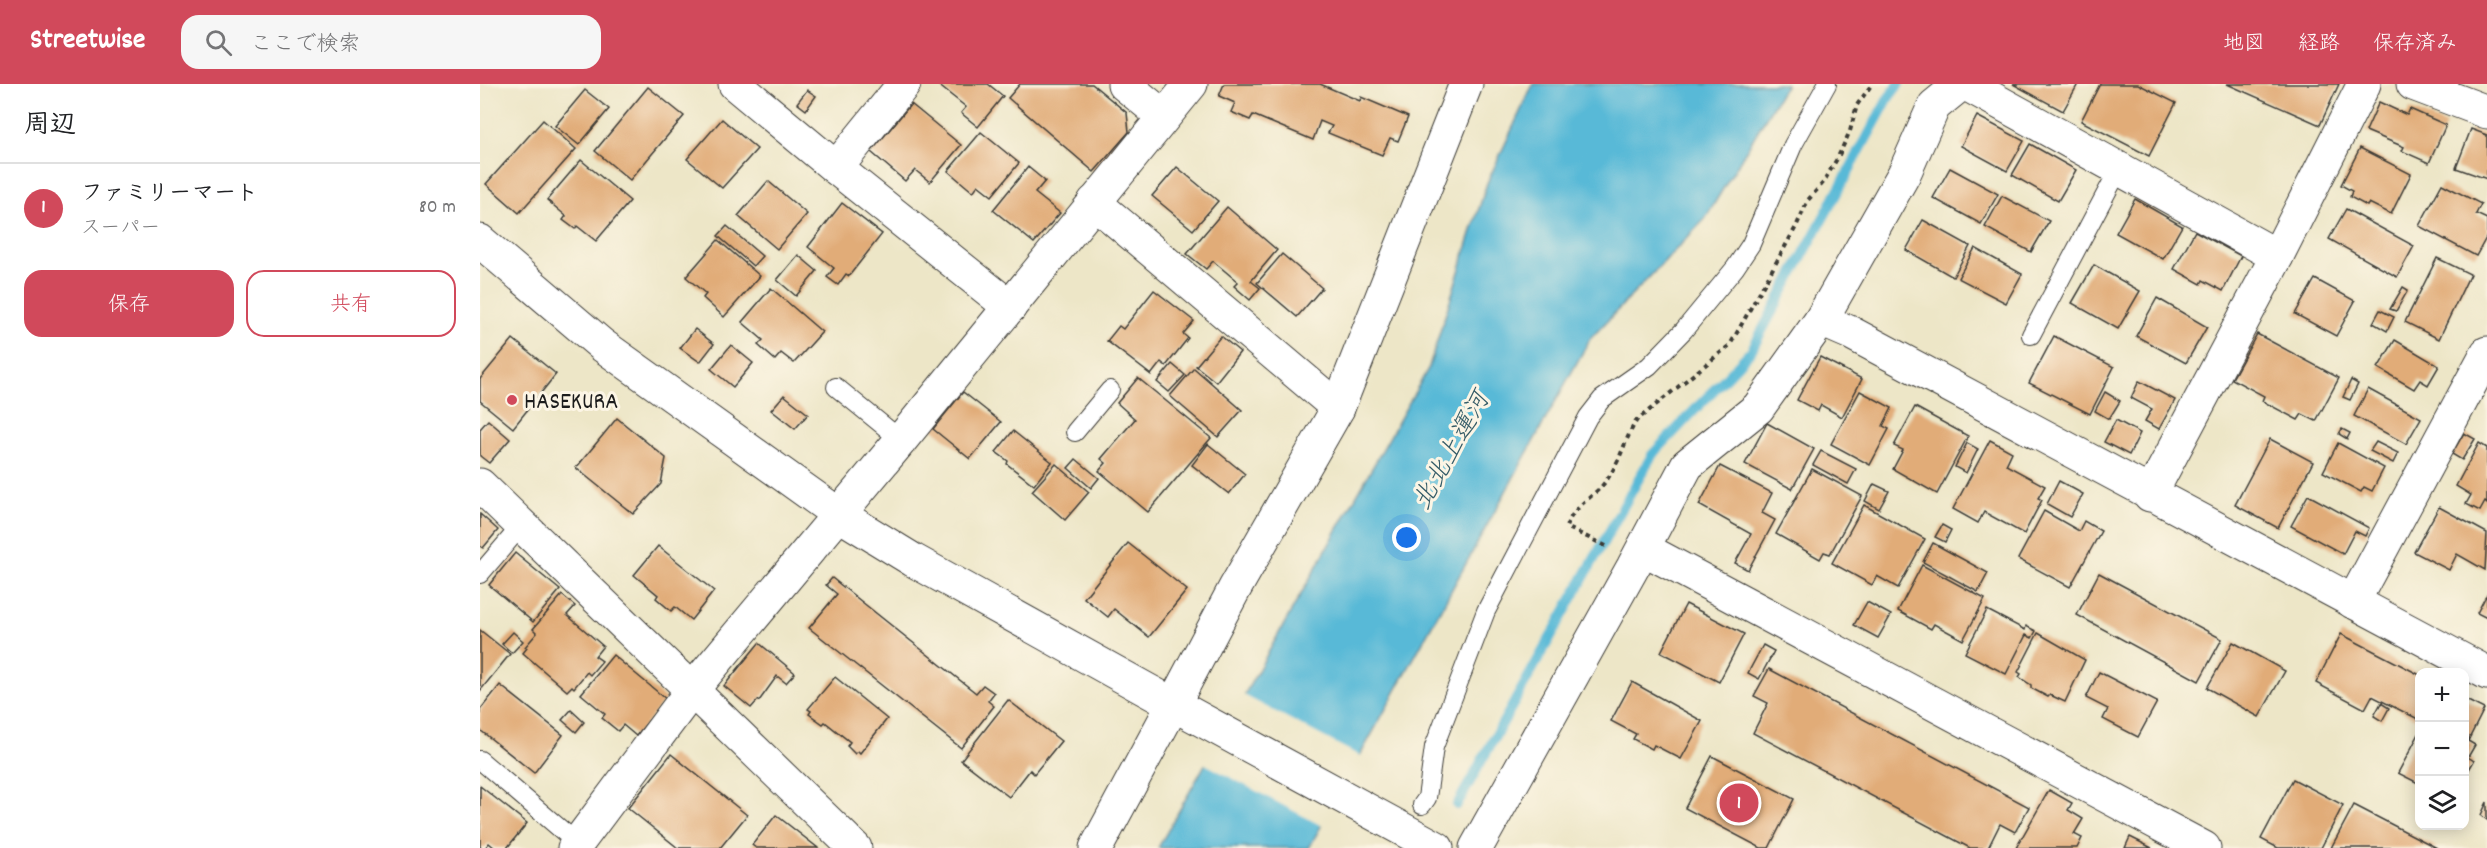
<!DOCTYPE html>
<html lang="ja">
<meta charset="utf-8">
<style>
:root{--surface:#fff;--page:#f6f6f6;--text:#202124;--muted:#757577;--line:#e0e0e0;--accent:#d1495b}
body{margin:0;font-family:Dekko,"Klee One",sans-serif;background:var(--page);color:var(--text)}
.controls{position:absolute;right:18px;bottom:18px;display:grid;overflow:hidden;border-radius:12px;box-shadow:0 3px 15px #0003}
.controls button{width:54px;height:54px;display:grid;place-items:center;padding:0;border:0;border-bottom:2px solid var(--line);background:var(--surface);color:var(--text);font:30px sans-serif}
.you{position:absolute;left:927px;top:454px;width:21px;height:21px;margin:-15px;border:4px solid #fff;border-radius:50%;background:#1a73e8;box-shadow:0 0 0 9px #1a73e833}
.badge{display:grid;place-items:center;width:39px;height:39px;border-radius:50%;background:var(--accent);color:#fff;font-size:20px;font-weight:700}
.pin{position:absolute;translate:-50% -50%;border:3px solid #fff;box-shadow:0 2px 6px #0006}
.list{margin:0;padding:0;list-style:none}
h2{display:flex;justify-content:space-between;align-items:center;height:78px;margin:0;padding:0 24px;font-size:26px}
h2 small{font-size:20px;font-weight:400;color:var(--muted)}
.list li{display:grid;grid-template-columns:39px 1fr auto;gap:18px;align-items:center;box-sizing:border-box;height:90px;padding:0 24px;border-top:2px solid var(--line)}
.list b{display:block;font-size:22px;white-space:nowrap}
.list p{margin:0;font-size:20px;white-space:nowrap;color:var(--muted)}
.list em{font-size:20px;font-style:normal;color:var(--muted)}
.actions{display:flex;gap:12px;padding:18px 24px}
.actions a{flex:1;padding:14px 0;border:2px solid var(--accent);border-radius:18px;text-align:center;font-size:21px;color:var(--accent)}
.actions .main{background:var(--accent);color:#fff}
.icon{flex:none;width:33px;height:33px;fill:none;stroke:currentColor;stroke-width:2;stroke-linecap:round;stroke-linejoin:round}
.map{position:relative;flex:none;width:2007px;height:764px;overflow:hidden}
header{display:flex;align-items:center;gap:36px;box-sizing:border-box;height:84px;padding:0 30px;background:var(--accent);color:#fff}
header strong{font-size:28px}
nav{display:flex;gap:33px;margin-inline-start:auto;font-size:21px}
.search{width:420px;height:54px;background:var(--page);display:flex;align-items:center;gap:15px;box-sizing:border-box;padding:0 21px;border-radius:18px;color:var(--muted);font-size:22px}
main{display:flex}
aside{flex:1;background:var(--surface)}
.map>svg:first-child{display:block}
</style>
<header>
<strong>Streetwise</strong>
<div class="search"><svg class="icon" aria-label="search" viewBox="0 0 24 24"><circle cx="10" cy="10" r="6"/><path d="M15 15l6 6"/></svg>ここで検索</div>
<nav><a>地図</a><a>経路</a><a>保存済み</a></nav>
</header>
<main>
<aside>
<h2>周辺<small></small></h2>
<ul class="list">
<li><span class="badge">1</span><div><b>ファミリーマート</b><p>スーパー</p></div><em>80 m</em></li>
</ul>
<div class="actions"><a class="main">保存</a><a>共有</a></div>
</aside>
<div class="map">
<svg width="2007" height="764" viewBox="0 0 2007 764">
<rect width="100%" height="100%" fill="#fcf5e5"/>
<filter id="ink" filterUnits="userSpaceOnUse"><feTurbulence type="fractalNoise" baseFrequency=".0167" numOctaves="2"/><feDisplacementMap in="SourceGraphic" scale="12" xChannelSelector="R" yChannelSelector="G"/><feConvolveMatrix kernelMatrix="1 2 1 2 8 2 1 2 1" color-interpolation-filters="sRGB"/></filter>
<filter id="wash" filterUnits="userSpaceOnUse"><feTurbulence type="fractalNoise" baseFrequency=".008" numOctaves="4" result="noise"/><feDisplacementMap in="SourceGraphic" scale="24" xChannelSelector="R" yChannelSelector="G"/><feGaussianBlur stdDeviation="1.35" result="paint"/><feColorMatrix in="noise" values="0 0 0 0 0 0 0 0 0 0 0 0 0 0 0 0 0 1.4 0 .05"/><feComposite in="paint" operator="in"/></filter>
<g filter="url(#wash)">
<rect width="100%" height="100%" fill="#ede6c7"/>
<polygon fill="#58b9d7" stroke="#3a6a7a" stroke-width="1.5" points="1053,0 1306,0 1225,135 1110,255 829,764 678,764 949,283 1007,99"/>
<polygon fill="#ede6c7" points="762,610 882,673 844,743 723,679"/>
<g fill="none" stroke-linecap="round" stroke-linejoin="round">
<polyline stroke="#58b9d7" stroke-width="10" points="977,721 1172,371 1271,267 1409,13 1419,0"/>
</g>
<g id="blocks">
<g fill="#e1ac78">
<polygon points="457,0 508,0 523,12 498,43 481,29 486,23"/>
<polygon points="540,0 612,0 647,29 649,48 614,88 528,14"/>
<polygon points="744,0 840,0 880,17 881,13 928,33 918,57 910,54 902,71 848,49 852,42 840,37 833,56 773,31 770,36 751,28 755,19 739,12"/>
<polygon points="1533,0 1598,0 1583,27"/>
<polygon points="1620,0 1658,0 1696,19 1669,72 1601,37"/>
<polygon points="1747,0 1859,0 1840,41"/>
<polygon points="168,3 204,32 150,96 115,67"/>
<polygon points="105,6 129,25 99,61 75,42"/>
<polygon points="327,6 336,12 326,26 317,19"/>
<polygon points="1899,18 1927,31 1930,25 1966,41 1949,79 1922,67 1924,63 1886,47"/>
<polygon points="431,20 481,61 450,98 435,86 425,97 391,68"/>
<polygon points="1497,32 1544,57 1527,87 1481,62"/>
<polygon points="242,35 277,65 242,104 207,75"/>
<polygon points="63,36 96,65 39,129 6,100"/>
<polygon points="1991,45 2007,51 2007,95 1976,84"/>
<polygon points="501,48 539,79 512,112 498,101 493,108 468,87"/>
<polygon points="1550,60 1596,86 1578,117 1532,91"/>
<polygon points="1880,64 1931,90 1911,130 1889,119 1887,122 1870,113 1872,107 1861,101"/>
<polygon points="101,76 150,117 116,157 97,142 95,145 83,136 86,132 67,116"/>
<polygon points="548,83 565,97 555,109 580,129 554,159 513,126"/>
<polygon points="697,83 738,117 713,146 672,112"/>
<polygon points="1470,84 1518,110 1501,140 1453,114"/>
<polygon points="288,97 327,130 297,165 258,132"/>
<polygon points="1962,100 2001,120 1996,130 2007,135 2007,152 1996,172 1939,142"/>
<polygon points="1522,112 1569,137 1551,168 1505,143"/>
<polygon points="1655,115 1702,142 1683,175 1636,149"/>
<polygon points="362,119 402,150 369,192 366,190 358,201 347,193 354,184 328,163"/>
<polygon points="747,123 797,166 771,197 780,204 770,216 754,202 758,198 733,177 726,185 707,170"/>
<polygon points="1866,125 1934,162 1917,193 1849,155"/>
<polygon points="1443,136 1490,162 1473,193 1426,166"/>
<polygon points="247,142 282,172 273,182 238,152"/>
<polygon points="1715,147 1761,172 1743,207 1723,196 1721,200 1694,185"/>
<polygon points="238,156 280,192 244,233 223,214 226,210 206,193"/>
<polygon points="1495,164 1542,190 1526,219 1478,194"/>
<polygon points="802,170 842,204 817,233 777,199"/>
<polygon points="318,171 337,187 316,212 297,196"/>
<polygon points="1957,174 1990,190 1959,255 1925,238"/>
<polygon points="1614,181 1660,207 1638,245 1592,219"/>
<polygon points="1835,195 1875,217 1856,252 1815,230"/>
<polygon points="1923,203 1928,206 1916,227 1910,225"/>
<polygon points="291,204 342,248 314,279 301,269 295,276 278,261 283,256 262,238"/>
<polygon points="674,206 714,237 703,250 708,254 686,282 681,278 671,291 627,257 639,242 643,245"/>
<polygon points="1677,214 1727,243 1706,279 1656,252"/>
<polygon points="1900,226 1914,233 1907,247 1893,239"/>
<polygon points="215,245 234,260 220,278 200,264"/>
<polygon points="1777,250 1859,294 1836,337 1822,330 1818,336 1782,317 1784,312 1752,295"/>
<polygon points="741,252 760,268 736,298 716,282"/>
<polygon points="1574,252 1634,283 1610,330 1549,299"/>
<polygon points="33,255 76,290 33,344 0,317 0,295"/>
<polygon points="1915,256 1959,282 1948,301 1940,296 1934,305 1898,284"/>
<polygon points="251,261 273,279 253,303 231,285"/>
<polygon points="1340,273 1382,295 1362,333 1341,321 1338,327 1317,316"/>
<polygon points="692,280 705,291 689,308 677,298"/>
<polygon points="714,284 762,326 738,353 690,312"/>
<polygon points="658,294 731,354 668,428 619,387 626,379 621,375 655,335 637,319"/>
<polygon points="1871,296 1878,300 1870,316 1863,313"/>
<polygon points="1659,297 1695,316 1679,345 1665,337 1672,325 1651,314"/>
<polygon points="1888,305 1941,334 1926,360 1874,332"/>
<polygon points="1380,307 1412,324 1403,342 1409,345 1390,381 1351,360"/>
<polygon points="483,308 521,338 490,375 453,345"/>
<polygon points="1625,308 1640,317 1629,335 1615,327"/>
<polygon points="304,311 328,330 315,345 291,326"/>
<polygon points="1435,323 1488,352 1457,410 1413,385 1423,366 1414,362"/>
<polygon points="137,334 186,374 181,400 153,430 96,384"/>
<polygon points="8,336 30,355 9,379 0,372 0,345"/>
<polygon points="1636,336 1660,349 1649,371 1624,358"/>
<polygon points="1287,339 1334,365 1312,405 1265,380"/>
<polygon points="1862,345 1870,349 1867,355 1859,350"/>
<polygon points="533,347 572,378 554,401 527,380 528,377 516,368"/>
<polygon points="1984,349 1995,355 1982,376 1972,370"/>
<polygon points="1790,355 1833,378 1798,444 1755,421"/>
<polygon points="1510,356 1532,368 1526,381 1565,402 1558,414 1562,416 1544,450 1504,428 1498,439 1473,425"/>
<polygon points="1896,358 1918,369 1913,379 1890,367"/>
<polygon points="1487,359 1498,365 1486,389 1475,383"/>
<polygon points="1858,359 1904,384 1892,407 1884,403 1881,408 1843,388"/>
<polygon points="1999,359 2007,364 2007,420 2005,418 2000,427 1986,420 1991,411 1976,402"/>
<polygon points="728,360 765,390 749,410 712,381"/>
<polygon points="1341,367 1376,385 1368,400 1333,381"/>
<polygon points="596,375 619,394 611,404 588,384"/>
<polygon points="576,380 609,408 585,436 552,407"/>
<polygon points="1240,382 1292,409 1282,429 1295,436 1268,486 1255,479 1271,450 1219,421"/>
<polygon points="1332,385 1382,412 1350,470 1344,468 1340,475 1296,450"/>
<polygon points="1579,397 1603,410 1590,433 1567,420"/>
<polygon points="1394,400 1409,407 1399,425 1385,417"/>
<polygon points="1828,411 1889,444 1885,452 1875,447 1863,470 1811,442"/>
<polygon points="1384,421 1445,455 1418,504 1397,492 1392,501 1352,479"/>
<polygon points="1959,423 2007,449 2005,486 1977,470 1969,486 1934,468"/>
<polygon points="1564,427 1599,447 1604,437 1621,447 1590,503 1538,475"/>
<polygon points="0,430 18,446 3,464 0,462"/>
<polygon points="1462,441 1471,446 1465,458 1455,453"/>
<polygon points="648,459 707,506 669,553 634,525 628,533 604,514"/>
<polygon points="1453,459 1508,489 1498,508 1443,478"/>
<polygon points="178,462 234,507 211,536 195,523 191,527 176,514 178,511 154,491"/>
<polygon points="35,469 80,506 53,538 9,501"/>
<polygon points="1442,481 1505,515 1483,556 1454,540 1451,545 1418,527"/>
<polygon points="1619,489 1742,555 1719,597 1597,531"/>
<polygon points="352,494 496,609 503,601 514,609 508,617 514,622 481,664 329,544 357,510 346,501"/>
<polygon points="2007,510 2007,534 1997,529"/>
<polygon points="82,511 95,522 87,531 123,562 115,572 122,577 110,591 107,588 94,604 92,602 87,607 43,569 47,564 45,563 57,549 53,545"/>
<polygon points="1387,518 1411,531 1398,554 1374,541"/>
<polygon points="1206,520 1264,550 1239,598 1181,568"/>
<polygon points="1507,526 1545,546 1546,542 1556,547 1552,554 1546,551 1526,590 1485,569"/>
<polygon points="0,546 30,570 0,607"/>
<polygon points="33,548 43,557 32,569 22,560"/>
<polygon points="1558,549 1605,576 1585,618 1570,611 1568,613 1551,604 1551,601 1539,593 1541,590 1538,588"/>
<polygon points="1861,550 1940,591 1940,636 1892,612 1885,625 1836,599"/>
<polygon points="1753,558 1805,587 1779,633 1727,604"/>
<polygon points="279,559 315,589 306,599 297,592 279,617 278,616 271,624 244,602"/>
<polygon points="1283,561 1294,567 1279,595 1268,589"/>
<polygon points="133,571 186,615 156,652 143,641 138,647 122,634 125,630 101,610"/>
<polygon points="1289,585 1549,723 1535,748 1520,740 1508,764 1490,764 1273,649 1288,619 1274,612"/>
<polygon points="1619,588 1677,618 1658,653 1623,635 1628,625 1606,614"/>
<polygon points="355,593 407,635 380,669 378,667 375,670 367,662 370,658 345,638 343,640 329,630 331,627 328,625"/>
<polygon points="1152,598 1222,637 1201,675 1174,661 1172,665 1153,655 1156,650 1131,637"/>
<polygon points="20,601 83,651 54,689 0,646 0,626"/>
<polygon points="1984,615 2004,625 1988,657 1995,661 1988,673 1994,677 1984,694"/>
<polygon points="528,616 581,657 554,690 550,686 529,713 481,676"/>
<polygon points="1901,619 1909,624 1902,637 1894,632"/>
<polygon points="91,626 104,638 96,648 82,636"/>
<polygon points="1940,648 1940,700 1918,689"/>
<polygon points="191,670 267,731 240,764 198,764 148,724"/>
<polygon points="1232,672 1314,715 1289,764 1281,764 1205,724"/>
<polygon points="1813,695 1863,721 1841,764 1798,764 1781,755"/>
<polygon points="0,702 47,739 27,764 15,764 9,759 5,764 0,764"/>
<polygon points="1569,706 1592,719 1588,726 1603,735 1594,750 1602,754 1597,764 1536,764"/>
<polygon points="2007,718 2007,736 2001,731"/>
<polygon points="1874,721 1957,764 1851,764"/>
<polygon points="296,731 338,764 276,764 272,761"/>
<polygon points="1650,753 1672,764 1645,764"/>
</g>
</g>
</g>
<g filter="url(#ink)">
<use href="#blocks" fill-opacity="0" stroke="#3b3a36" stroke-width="1.5"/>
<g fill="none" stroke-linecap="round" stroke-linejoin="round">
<defs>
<g id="service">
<polyline points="1551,251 1639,85"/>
<polyline points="356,303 421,356"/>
<polyline points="595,348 630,306"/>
<polyline points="0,490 41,442"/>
<polyline points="0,676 98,760"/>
<polyline points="942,721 947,714 954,663 1006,527 1108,333 1122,315 1169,282 1204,246 1255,184 1271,160 1313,61 1347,0"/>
</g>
<g id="minor">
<polyline points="255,0 356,84 530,223"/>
<polyline points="644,0 683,32"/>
<polyline points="1486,0 1797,172"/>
<polyline points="1933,0 2007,28"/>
<polyline points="356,84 424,0"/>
<polyline points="614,118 858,324"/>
<polyline points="1341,236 1371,249 2007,589"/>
<polyline points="0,401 375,764"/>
<polyline points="1670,411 1797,172 1884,0"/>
<polyline points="1164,465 1724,764"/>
<polyline points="1873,518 2007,269"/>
<polyline points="94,764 212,606 421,356 711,0"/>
<polyline points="616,764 693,621"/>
<polyline points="996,764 1153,483 1207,381 1278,324 1341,236 1424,90 1454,22 1481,0"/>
</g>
<g id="tertiary">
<polyline points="0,157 122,261 358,430 433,476 667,606 957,764"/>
<polyline points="693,621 755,504 858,324 986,0"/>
</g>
</defs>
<use href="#service" stroke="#3b3a36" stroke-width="20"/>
<use href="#minor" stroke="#3b3a36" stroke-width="35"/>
<use href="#tertiary" stroke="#3b3a36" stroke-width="35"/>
<path stroke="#3b3a36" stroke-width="4" stroke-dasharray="4.5 4.5" stroke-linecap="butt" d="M1126 462 1086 443C1095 419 1116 413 1128 394 1141 376 1145 354 1157 336L1250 261 1316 143 1328 116 1343 99 1358 73 1370 47 1377 21 1392 0"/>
<use href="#service" stroke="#fff" stroke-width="18"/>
<use href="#minor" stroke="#fff" stroke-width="33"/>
<use href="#tertiary" stroke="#fff" stroke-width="33"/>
</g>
</g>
<circle fill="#d1495b" stroke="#fcf5e5" stroke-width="2" cx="32" cy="316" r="6"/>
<g text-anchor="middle" stroke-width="6" stroke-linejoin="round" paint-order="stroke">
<g font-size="24" fill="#1c1c1c" stroke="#fcf5e5" text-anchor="start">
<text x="44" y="324">HASEKURA</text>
</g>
<g font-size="26" font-style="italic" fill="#345b67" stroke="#fcf5e5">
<text transform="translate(970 366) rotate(-61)" y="9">北北上運河</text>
</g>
</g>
</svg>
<div class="controls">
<button>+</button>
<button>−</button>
<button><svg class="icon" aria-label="layers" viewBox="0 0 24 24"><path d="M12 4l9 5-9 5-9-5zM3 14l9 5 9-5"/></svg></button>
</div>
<div class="you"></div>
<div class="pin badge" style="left:1259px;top:719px">1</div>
</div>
</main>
